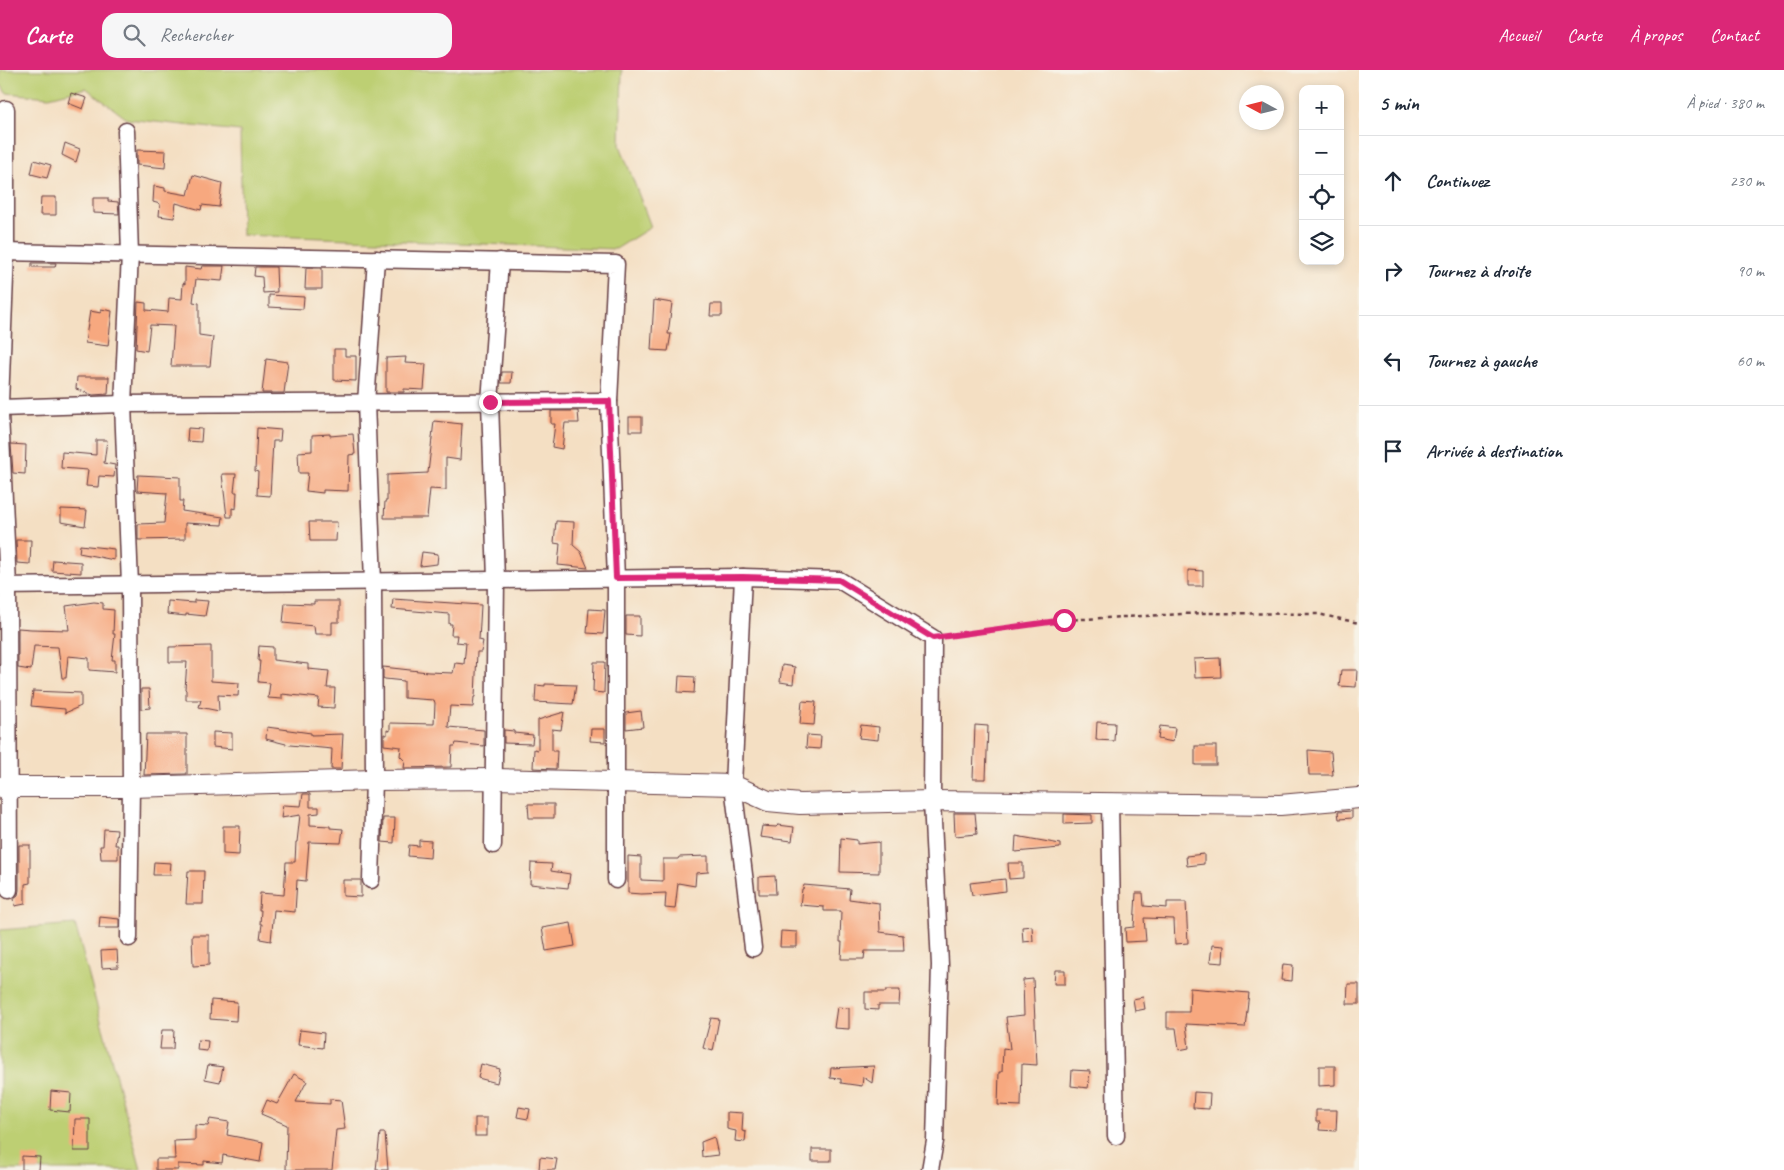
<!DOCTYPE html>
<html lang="fr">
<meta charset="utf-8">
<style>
:root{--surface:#fff;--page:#f6f6f7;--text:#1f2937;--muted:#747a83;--line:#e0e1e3;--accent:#db2777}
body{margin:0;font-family:Caveat,sans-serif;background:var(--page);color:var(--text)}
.controls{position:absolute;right:15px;top:15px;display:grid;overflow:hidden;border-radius:10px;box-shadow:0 2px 8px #0003}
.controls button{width:45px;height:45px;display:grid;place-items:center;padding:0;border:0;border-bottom:1px solid var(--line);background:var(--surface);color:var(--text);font:25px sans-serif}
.compass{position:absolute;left:1239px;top:15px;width:45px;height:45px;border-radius:50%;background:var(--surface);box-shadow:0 2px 8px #0003;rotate:277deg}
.stop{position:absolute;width:15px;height:15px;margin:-11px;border:4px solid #db2777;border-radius:50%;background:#fff}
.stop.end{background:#db2777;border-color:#fff;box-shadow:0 1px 5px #0008}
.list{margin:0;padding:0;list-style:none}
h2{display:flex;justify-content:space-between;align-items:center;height:65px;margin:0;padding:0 20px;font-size:21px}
h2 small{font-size:16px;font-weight:400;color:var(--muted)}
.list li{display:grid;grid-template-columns:32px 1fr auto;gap:15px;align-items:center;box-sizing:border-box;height:90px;padding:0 20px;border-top:1px solid var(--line)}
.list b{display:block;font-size:19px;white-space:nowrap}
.list em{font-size:16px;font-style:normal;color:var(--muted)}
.icon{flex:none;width:28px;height:28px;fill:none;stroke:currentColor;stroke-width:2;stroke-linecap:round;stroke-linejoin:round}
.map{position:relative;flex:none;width:1359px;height:1100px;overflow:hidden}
header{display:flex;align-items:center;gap:30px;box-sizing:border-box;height:70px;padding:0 25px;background:var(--accent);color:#fff}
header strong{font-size:24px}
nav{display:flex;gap:28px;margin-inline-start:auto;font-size:18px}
.search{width:350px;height:45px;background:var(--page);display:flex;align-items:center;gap:12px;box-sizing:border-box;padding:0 18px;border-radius:15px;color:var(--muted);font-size:19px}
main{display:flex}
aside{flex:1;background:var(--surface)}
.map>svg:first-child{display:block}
</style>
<header>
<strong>Carte</strong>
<div class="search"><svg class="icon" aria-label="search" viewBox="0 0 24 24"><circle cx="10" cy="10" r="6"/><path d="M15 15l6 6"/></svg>Rechercher</div>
<nav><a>Accueil</a><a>Carte</a><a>À propos</a><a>Contact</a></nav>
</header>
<main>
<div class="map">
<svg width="1359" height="1100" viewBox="0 0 1359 1100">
<rect width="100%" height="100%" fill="#f7f3e8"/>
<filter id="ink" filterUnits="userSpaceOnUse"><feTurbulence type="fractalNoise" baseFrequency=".02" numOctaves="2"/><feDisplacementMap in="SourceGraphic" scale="10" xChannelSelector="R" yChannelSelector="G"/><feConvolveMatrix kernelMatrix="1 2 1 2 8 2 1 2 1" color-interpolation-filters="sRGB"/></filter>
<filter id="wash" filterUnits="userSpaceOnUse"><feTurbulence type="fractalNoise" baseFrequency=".0096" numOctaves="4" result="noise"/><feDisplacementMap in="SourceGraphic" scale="20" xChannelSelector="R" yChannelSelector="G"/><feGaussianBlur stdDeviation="1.12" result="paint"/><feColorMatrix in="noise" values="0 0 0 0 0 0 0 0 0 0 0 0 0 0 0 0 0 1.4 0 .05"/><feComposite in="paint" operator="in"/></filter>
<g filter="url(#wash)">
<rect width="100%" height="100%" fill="#f4dfc3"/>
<g fill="#bdcf73" stroke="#84774f">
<polygon points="0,0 622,0 620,75 651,157 616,179 242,165 240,61 127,49 86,18 49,27 6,23 0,13"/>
<polygon points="75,854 141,1100 0,1100 0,860"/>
</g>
<g id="blocks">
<g fill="#f7a87f">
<polygon points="71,23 87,28 83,39 68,33"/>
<polygon points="65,73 80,79 76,92 62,85"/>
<polygon points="137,80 166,81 165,98 137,95"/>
<polygon points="34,90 51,95 47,108 31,104"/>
<polygon points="193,105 222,113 219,137 202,135 201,140 176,133 174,148 159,146 160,134 153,132 154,116 165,118 165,121 188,125"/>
<polygon points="41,127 56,127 56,145 40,145"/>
<polygon points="93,128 108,128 108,131 118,132 119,144 93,143"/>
<polygon points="32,193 56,193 55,197 32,197"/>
<polygon points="202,196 224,196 222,211 196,209 193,232 199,233 199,265 213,267 210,296 171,296 174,256 150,255 147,281 136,279 138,232 146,233 146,240 168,242 169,228 182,229 183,213 185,214 185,197 201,199"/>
<polygon points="255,197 276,197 277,222 263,223 262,207 254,206"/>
<polygon points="306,198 322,198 322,219 305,219"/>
<polygon points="269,225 304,227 303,239 269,237"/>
<polygon points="654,230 672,233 668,264 671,264 668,281 651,280"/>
<polygon points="711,234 722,234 722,246 710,246"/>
<polygon points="101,239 112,241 108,276 85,273 90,241 101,243"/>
<polygon points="334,279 345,279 345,286 356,286 356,311 334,310"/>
<polygon points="406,287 405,293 426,294 424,320 404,319 404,322 386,322 386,288"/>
<polygon points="266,289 288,292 284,323 262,323"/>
<polygon points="502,302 512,302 511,313 501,313"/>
<polygon points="77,307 109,307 108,324 93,325 76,319"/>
<polygon points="551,341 578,341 579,353 565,353 562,379 552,377 555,354 551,354"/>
<rect x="629" y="347" width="13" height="14"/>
<polygon points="434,351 462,354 460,390 446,388 446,420 430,419 427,448 384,448 385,431 387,431 387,405 428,403"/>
<polygon points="188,358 202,359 201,372 187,371"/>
<polygon points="257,358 281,360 280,371 273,371 270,426 257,425 258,402 255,401"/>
<polygon points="330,364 330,366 353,364 355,384 349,385 348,421 323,420 323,423 306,421 308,403 299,403 298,382 312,381 312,365"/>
<polygon points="96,370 107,370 104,393 115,395 114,407 99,406 98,417 86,416 88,400 61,398 62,382 96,385"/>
<polygon points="11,374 26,375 25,404 13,403"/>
<polygon points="222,404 236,404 234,422 237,422 236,439 232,438 232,447 227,447"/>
<polygon points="138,405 180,407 180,431 183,431 182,441 223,447 222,455 185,453 185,469 138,470 138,454 164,453 167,423 137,421"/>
<polygon points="61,439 87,440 85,456 61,452"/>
<polygon points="556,451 574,452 573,475 581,482 588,498 558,495 560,474 554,473"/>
<polygon points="309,452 337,452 336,471 310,471"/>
<polygon points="16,470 31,470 30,494 17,493"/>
<polygon points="80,475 114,479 114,490 79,483"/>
<polygon points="422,482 438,484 437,494 420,496"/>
<polygon points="53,490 81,492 81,503 52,501"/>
<polygon points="1188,500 1203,501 1203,516 1188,516"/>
<polygon points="393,529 481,535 479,570 483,571 481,582 477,582 475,627 474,627 473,637 450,636 448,657 484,660 484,676 456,673 455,676 452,676 451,697 404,698 405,691 400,686 401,677 384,675 384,664 387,665 387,660 390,661 390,653 434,654 435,633 434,630 404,628 404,611 385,609 383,608 383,597 428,602 453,603 455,593 464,594 466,573 456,572 457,565 451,565 452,554 449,554 449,544 392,539"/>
<polygon points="194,530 208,531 205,546 186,544 186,546 167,544 168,531 194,533"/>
<polygon points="314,531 339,531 339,552 332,552 332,564 315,564 314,556 283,553 285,533 314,534"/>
<polygon points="94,532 103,533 103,539 114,540 113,564 115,564 112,590 115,590 115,602 89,600 89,588 68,586 66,608 62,608 58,577 34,576 31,600 18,598 18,558 31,559 69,560 66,536"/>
<polygon points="589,539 605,540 603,564 587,563"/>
<polygon points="626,546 640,546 640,566 626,565"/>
<polygon points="211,576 211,611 239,613 238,626 218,625 219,641 199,637 201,630 186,630 186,620 185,619 187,592 169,592 169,577"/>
<polygon points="259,576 273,577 273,590 308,594 308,599 329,601 327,618 335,618 334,638 318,637 319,628 282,624 282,629 268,628 270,613 258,612 260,591 258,591"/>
<polygon points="1220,588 1221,607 1195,608 1194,589"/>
<polygon points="594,592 605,592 604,623 593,622"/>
<polygon points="782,595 795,597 793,614 780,612"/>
<polygon points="1341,600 1357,600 1356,617 1339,616"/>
<polygon points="679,606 695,607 694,623 678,622"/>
<polygon points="545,614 576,615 573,634 535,632 536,615 545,616"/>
<polygon points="141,619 149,619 150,638 141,639"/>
<polygon points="33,621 81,623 81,636 65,643 65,639 31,636"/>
<polygon points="802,631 816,632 814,655 800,654"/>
<polygon points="641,641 643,657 626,659 626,643"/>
<polygon points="564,642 561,660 552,659 552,681 557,681 556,699 533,698 534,679 538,680 538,650"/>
<polygon points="1097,652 1115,653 1114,671 1096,670"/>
<polygon points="861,655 879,657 878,670 859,668"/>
<polygon points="975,655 988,656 986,709 973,709"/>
<polygon points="1160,656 1175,658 1173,672 1158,669"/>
<polygon points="267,657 311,663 311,665 343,664 341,699 331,699 332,679 290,675 266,669"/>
<polygon points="591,659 605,659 605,672 590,671"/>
<polygon points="504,660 514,661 514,663 533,665 532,674 504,673"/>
<polygon points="213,662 232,663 232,679 213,677"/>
<polygon points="146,664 187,664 187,704 144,705"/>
<polygon points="807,665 821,666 820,679 806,678"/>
<rect x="1195" y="676" width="21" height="19"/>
<polygon points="1308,680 1331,682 1333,705 1309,705"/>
<polygon points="303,724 310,724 310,737 319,737 319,743 310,744 310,755 330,756 330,758 343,759 341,773 309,772 306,811 297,810 295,842 274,840 271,871 260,869 262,854 260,854 261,840 259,840 260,823 284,825 286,792 295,792 296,772 297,772 300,745 281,748 283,735 301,736"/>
<polygon points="528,734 554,734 554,748 529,748"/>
<polygon points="1352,741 1352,748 1339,749 1338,742"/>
<polygon points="954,743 975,743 977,764 955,766"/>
<polygon points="1064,744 1092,745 1092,753 1064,754"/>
<polygon points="383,748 395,748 394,773 382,772"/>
<polygon points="778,755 794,757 792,771 760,767 762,756 776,757"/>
<polygon points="223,756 240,756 239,785 223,784"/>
<polygon points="104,759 117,760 115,775 118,775 118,789 101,789 100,776 103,776"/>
<polygon points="1016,766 1060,774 1060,778 1015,782"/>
<polygon points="841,768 857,770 857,774 879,772 879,803 840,802"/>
<polygon points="419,770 431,771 430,788 408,786 409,775 419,776"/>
<polygon points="19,775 30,775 30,813 25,814 25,834 15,836 14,828 18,825 19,820"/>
<polygon points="1204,784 1204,794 1187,796 1186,786"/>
<polygon points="628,786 641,787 641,810 663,811 663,789 678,789 679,787 708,786 708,802 696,803 695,816 678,813 675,839 665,838 666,823 641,824 628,823"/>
<polygon points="154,792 171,793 170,805 153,805"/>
<polygon points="531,793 552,794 551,801 570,804 568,818 530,814"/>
<polygon points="1008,793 1023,793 1023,808 1009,809"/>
<polygon points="188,801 204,801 203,834 186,834"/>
<polygon points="775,806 776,824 759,824 759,807"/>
<polygon points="1005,809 1006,821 972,825 970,813"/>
<polygon points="343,810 361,810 361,827 343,826"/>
<polygon points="804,815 850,819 849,829 879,833 880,862 903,865 904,881 865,881 864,889 841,889 842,872 840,872 841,841 824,841 824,837 800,835 802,819 803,819"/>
<polygon points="1136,823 1143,823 1144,836 1167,838 1167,832 1186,832 1188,873 1175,874 1174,849 1144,848 1146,871 1126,872 1125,858 1134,857"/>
<polygon points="100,847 119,849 119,858 99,858"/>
<polygon points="571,853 575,876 546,881 542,858"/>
<polygon points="1032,856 1033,871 1023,872 1022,857"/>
<polygon points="781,861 797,862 797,877 780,877"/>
<polygon points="192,865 209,865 209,895 193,896"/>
<polygon points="1212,875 1224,876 1223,893 1210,892"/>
<polygon points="117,880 118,897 102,898 101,881"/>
<polygon points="1283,894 1293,895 1292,911 1281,910"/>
<polygon points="1055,900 1065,900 1065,914 1054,914"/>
<polygon points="1033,909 1037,995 1022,994 1021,1036 998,1035 999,1002 1002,1002 1003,978 1010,979 1006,947 1024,945 1023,910"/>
<polygon points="1348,914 1359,914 1359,934 1347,934"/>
<polygon points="1190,918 1249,923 1245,957 1186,954 1189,978 1179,980 1176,958 1167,958 1167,942 1189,942"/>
<polygon points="886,920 900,920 899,935 878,935 878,940 865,939 865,922 886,922"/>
<polygon points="1143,927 1145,939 1135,941 1133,929"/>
<polygon points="211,930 237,932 236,951 210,949"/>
<polygon points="837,937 849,938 849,959 834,958"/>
<polygon points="711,948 719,949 713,981 703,978"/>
<polygon points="162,960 174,960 173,979 160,979"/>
<polygon points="300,960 324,963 323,978 298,975"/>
<polygon points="198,970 208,971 207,981 197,980"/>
<polygon points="481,994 500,999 497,1013 478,1008"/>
<polygon points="208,995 223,997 220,1012 205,1009"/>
<polygon points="874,996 872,1013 863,1007 862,1016 841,1013 841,1009 830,1008 831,998"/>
<polygon points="1319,996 1335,996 1335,1015 1319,1016"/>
<polygon points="1072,1000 1090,1001 1088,1018 1071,1016"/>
<polygon points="294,1004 307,1011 296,1032 330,1034 330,1029 341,1030 345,1059 336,1060 332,1100 286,1100 287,1055 261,1044 267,1030 277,1034"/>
<polygon points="51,1021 71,1023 70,1042 50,1040"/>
<polygon points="1194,1022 1210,1023 1209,1039 1193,1038"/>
<polygon points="519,1037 530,1039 528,1049 517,1047"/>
<polygon points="1316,1040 1337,1040 1336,1061 1319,1060 1320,1052 1316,1052"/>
<polygon points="727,1042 743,1043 742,1061 746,1062 745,1072 735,1071 736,1061 727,1059"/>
<rect x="475" y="1048" width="12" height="18"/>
<polygon points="75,1049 90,1049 90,1081 74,1081"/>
<polygon points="210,1049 229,1052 227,1065 263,1072 260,1092 223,1085 222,1093 204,1091 204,1095 178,1094 178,1100 156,1100 156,1089 175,1089 174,1071 195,1070 195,1055 208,1056"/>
<polygon points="380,1063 385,1063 388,1100 376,1100"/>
<polygon points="714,1067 718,1085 702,1087 701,1072"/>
<rect x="812" y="1079" width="19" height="12"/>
<polygon points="22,1086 40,1087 39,1100 22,1100"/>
<polygon points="540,1087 557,1089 555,1100 539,1100"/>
</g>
</g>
</g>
<g filter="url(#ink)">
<use href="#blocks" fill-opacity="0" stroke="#643c42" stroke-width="1"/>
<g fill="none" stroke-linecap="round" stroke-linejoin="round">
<defs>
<g id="minor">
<polyline points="126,61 130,184 123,334 130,515 131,717 129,868"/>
<polyline points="0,182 616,194 609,331 616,509 616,810"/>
<polyline points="0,333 6,182 6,39"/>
<polyline points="0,338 123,334 609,331"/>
<polyline points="0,344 8,516 9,820"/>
<polyline points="743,507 733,715 753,878"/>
<polyline points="0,516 743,507 839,510 933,568 932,731 940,895 935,1071 930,1100"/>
<polyline points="1110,733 1116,1066"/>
<polyline points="493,775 496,510 490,332 500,191"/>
<polyline points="371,810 374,710 373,512 366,333 376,189"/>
</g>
<polyline id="tertiary" points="0,717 131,717 374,710 495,709 733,715 768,731 800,734 932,731 1280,735 1359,728"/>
</defs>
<use href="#minor" stroke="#643c42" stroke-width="19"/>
<use href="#tertiary" stroke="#643c42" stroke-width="22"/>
<polyline stroke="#643c42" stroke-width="2.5" stroke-dasharray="4 4" stroke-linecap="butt" points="947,566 1064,550 1203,543 1318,544 1359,553"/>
<use href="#minor" stroke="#fff" stroke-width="16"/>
<use href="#tertiary" stroke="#fff" stroke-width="20"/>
</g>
</g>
<g fill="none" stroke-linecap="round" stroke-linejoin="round" filter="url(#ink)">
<polyline stroke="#db2777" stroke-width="6" points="490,332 609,331 616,508 743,507 839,510 933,568 1064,550"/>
</g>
</svg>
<div class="controls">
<button>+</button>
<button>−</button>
<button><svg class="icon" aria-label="locate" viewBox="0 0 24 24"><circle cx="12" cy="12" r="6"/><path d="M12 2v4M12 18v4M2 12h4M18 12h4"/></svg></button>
<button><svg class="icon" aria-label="layers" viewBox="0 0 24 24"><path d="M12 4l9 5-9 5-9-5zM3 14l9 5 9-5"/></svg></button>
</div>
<svg class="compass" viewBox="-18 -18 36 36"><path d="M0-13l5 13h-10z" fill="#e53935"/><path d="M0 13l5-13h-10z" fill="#747a83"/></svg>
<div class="stop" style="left:1064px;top:550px"></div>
<div class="stop end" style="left:490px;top:332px"></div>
</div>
<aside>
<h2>5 min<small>À pied · 380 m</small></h2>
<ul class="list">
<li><svg class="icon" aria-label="ahead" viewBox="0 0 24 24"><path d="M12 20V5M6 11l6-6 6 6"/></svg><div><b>Continuez</b></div><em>230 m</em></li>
<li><svg class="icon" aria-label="right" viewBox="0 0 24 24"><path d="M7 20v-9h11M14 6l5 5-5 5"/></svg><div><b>Tournez à droite</b></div><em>90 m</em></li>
<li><svg class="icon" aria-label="left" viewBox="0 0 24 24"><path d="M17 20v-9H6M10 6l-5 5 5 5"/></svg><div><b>Tournez à gauche</b></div><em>60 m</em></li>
<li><svg class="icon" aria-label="arrive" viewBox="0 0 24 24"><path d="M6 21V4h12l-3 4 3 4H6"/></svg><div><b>Arrivée à destination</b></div></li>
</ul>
</aside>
</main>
